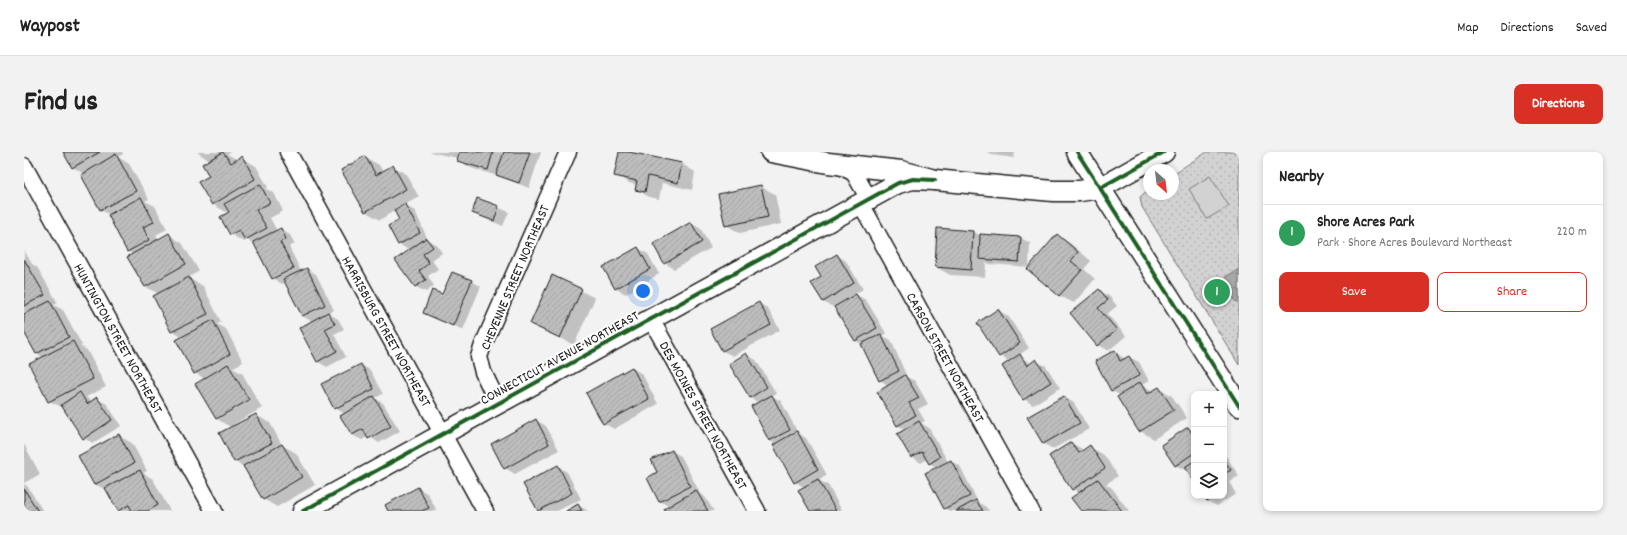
<!DOCTYPE html>
<meta charset="utf-8">
<style>
:root{--surface:#fff;--page:#f2f2f2;--text:#222;--muted:#767676;--line:#e0e0e0;--accent:#d93025}
body{margin:0;font-family:Dekko,sans-serif;background:var(--page);color:var(--text)}
.controls{position:absolute;right:12px;bottom:12px;display:grid;overflow:hidden;border-radius:8px;box-shadow:0 2px 6px #0003}
.controls button{width:36px;height:36px;display:grid;place-items:center;padding:0;border:0;border-bottom:1px solid var(--line);background:var(--surface);color:var(--text);font:20px sans-serif}
.compass{position:absolute;left:1119px;top:12px;width:36px;height:36px;border-radius:50%;background:var(--surface);box-shadow:0 2px 6px #0003;rotate:152deg}
.you{position:absolute;left:619px;top:139px;width:14px;height:14px;margin:-10px;border:3px solid #fff;border-radius:50%;background:#1a73e8;box-shadow:0 0 0 6px #1a73e833}
.badge{display:grid;place-items:center;width:26px;height:26px;border-radius:50%;background:var(--accent);color:#fff;font-size:13px;font-weight:700}
.pin{position:absolute;translate:-50% -50%;border:2px solid #fff;box-shadow:0 1px 4px #0006}
.list{margin:0;padding:0;list-style:none}
h2{display:flex;justify-content:space-between;align-items:center;height:52px;margin:0;padding:0 16px;font-size:17px}
h2 small{font-size:13px;font-weight:400;color:var(--muted)}
.list li{display:grid;grid-template-columns:26px 1fr auto;gap:12px;align-items:center;box-sizing:border-box;height:56px;padding:0 16px;border-top:1px solid var(--line)}
.list b{display:block;font-size:15px;white-space:nowrap}
.list p{margin:0;font-size:13px;white-space:nowrap;color:var(--muted)}
.list em{font-size:13px;font-style:normal;color:var(--muted)}
.actions{display:flex;gap:8px;padding:12px 16px}
.actions a{flex:1;padding:9px 0;border:1px solid var(--accent);border-radius:8px;text-align:center;font-size:14px;color:var(--accent)}
.actions .main{background:var(--accent);color:#fff}
.icon{flex:none;width:22px;height:22px;fill:none;stroke:currentColor;stroke-width:2;stroke-linecap:round;stroke-linejoin:round}
.map{position:relative;flex:none;width:1215px;height:359px;overflow:hidden;border-radius:8px}
header{display:flex;align-items:center;gap:24px;box-sizing:border-box;height:56px;padding:0 20px;background:var(--surface);border-bottom:1px solid var(--line)}
header strong{font-size:19px}
nav{display:flex;gap:22px;margin-inline-start:auto;font-size:14px}
.intro{display:flex;align-items:center;justify-content:space-between;box-sizing:border-box;height:96px;padding:0 24px}
h1{margin:0;font-size:28px}
.button{padding:10px 18px;border-radius:8px;background:var(--accent);color:#fff;font-size:14px;font-weight:700}
main{display:flex;gap:24px;padding:0 24px}
aside{flex:1;background:var(--surface);border-radius:8px;box-shadow:0 2px 6px #0003}
.map>svg:first-child{display:block}
</style>
<header>
<strong>Waypost</strong>
<nav><a>Map</a><a>Directions</a><a>Saved</a></nav>
</header>
<div class="intro"><h1>Find us</h1><a class="button">Directions</a></div>
<main>
<div class="map">
<svg width="1215" height="359" viewBox="0 0 1215 359">
<defs>
<pattern id="green-dots" width="8" height="8" patternUnits="userSpaceOnUse"><rect width="8" height="8" fill="#d2d2d2"/><path d="M2 2h.1M6 6h.1" fill="none" stroke="#b4b4b4" stroke-width="1.8" stroke-linecap="round"/></pattern>
<pattern id="water-ripples" width="26" height="14" patternUnits="userSpaceOnUse"><rect width="26" height="14" fill="#a8a8a8"/><path d="M2 4q2-2 4 0t4 0M15 11q2-2 4 0t4 0" fill="none" stroke="#888"/></pattern>
<pattern id="building-hatch" width="6" height="6" patternUnits="userSpaceOnUse"><rect width="6" height="6" fill="#bdbdbd"/><path d="M-1 1l2-2M0 6l6-6M5 7l2-2" fill="none" stroke="#a2a2a2"/></pattern>
</defs>
<rect width="100%" height="100%" fill="#f2f2f2"/>
<filter id="ink" filterUnits="userSpaceOnUse"><feTurbulence type="fractalNoise" baseFrequency=".025" numOctaves="2"/><feDisplacementMap in="SourceGraphic" scale="8" xChannelSelector="R" yChannelSelector="G"/><feConvolveMatrix kernelMatrix="1 2 1 2 8 2 1 2 1" color-interpolation-filters="sRGB"/></filter>
<g filter="url(#ink)">
<polygon fill="url(#green-dots)" stroke="#777" points="1183,0 1215,0 1215,213 1118,55 1116,45 1125,37 1125,42 1149,42 1149,22"/>
<polygon fill="#d2d2d2" stroke="#777" points="1186,24 1205,54 1183,67 1165,37"/>
<polygon fill="url(#water-ripples)" stroke="#707070" points="1215,117 1215,148 1212,150 1198,127"/>
<g fill="#0003">
<polygon points="40,0 98,0 99,2 94,5 105,12 125,47 121,49 131,54 143,77 132,83 135,88 145,83 158,91 175,119 164,126 179,134 197,170 193,172 202,177 219,210 208,216 218,221 238,256 210,272 211,274 232,263 246,271 258,293 272,301 291,333 253,355 239,347 221,316 211,309 208,276 193,267 173,232 181,227 171,221 158,185 148,180 130,145 135,142 122,135 110,103 103,99 86,63 77,58 58,23 60,22 49,15"/>
<polygon points="173,0 207,0 203,2 214,8 218,6 232,14 244,35 242,37 250,41 259,59 246,66 253,79 256,77 266,83 271,92 265,95 277,119 283,117 292,122 310,158 304,161 314,167 320,177 310,182 322,205 303,215 294,210 289,170 278,164 262,130 258,132 249,126 232,93 223,88 220,90 206,82 205,58 202,60 188,52 186,9"/>
<polygon points="405,0 517,0 505,36 477,25 447,16 434,8 434,6"/>
<polygon points="596,0 658,12 671,20 668,38 638,31 635,47 625,45 612,37 613,33 605,31 591,23"/>
<polygon points="963,0 991,0 990,6 968,3"/>
<polygon points="341,5 355,13 359,20 369,14 382,22 395,45 380,53 391,59 404,88 412,92 418,101 408,108 414,117 404,124 410,134 402,140 392,135 373,108 386,99 375,92 376,68 371,58 356,68 342,60 318,19"/>
<polygon points="737,35 751,42 757,72 716,81 702,73"/>
<polygon points="454,47 485,60 479,74 449,61"/>
<polygon points="667,71 677,77 687,96 650,117 641,111"/>
<polygon points="949,80 956,83 997,86 1006,91 1005,115 965,112 962,110 961,125 926,123 912,115"/>
<polygon points="1033,83 1046,91 1067,109 1060,117 1071,127 1050,151 1036,144 1004,117"/>
<polygon points="614,96 624,102 635,122 602,142 592,137 580,116"/>
<polygon points="0,98 8,112 13,115 34,151 30,153 39,158 58,193 56,194 63,198 82,235 62,245 68,250 73,247 83,252 97,274 69,291 59,286 40,256 25,249 20,206 13,202 0,178"/>
<polygon points="813,103 822,109 839,137 831,142 842,148 862,181 859,184 867,188 883,225 891,229 904,252 894,257 901,269 897,271 905,276 924,310 927,309 936,314 954,350 962,355 965,359 925,359 921,356 914,316 905,311 903,307 897,311 888,305 882,278 873,273 865,234 856,228 838,192 832,189 811,154 809,155 799,150 799,125"/>
<polygon points="429,121 457,134 439,178 400,160 419,143"/>
<polygon points="529,125 571,146 550,193 507,172"/>
<polygon points="1075,138 1085,144 1093,154 1083,162 1102,184 1084,199 1074,193 1047,162"/>
<polygon points="735,151 744,157 756,178 709,204 699,199 687,177"/>
<polygon points="974,158 984,164 1005,196 995,203 1007,212 1012,209 1022,214 1036,236 1009,253 1000,247 986,210 976,204"/>
<polygon points="1091,200 1101,207 1105,205 1115,210 1125,229 1118,233 1129,239 1135,236 1148,244 1163,266 1130,287 1116,279 1097,244 1087,238"/>
<polygon points="722,202 732,208 752,241 748,244 757,249 774,281 782,286 803,323 794,328 804,333 818,359 787,359 780,335 771,330 752,292 746,289 728,254 735,251 726,246"/>
<polygon points="337,213 346,218 359,242 351,246 359,251 376,279 355,291 344,284 338,288 328,283 321,262 311,256 298,232"/>
<polygon points="608,216 618,222 634,252 590,277 580,271"/>
<polygon points="1040,245 1050,251 1065,277 1029,297 1020,292"/>
<polygon points="512,268 522,274 535,298 491,322 481,316"/>
<polygon points="1164,276 1170,280 1170,327 1164,317 1161,318 1151,313"/>
<polygon points="95,284 108,291 123,319 119,321 129,327 146,359 95,359 85,340 71,332"/>
<polygon points="1047,291 1060,298 1066,295 1080,303 1094,324 1082,332 1088,336 1105,359 1058,359 1056,341 1048,337"/>
<polygon points="0,292 16,322 0,331"/>
<polygon points="648,299 657,304 675,339 674,340 681,345 690,359 642,359 646,355 636,349 635,321"/>
<polygon points="1200,301 1215,324 1205,330 1212,342 1193,354 1183,349 1181,344 1200,344"/>
<polygon points="534,314 543,320 557,347 533,359 516,359 514,358"/>
<polygon points="0,332 4,335 19,359 0,359"/>
<polygon points="394,336 404,342 413,359 365,359"/>
<polygon points="554,353 564,359 544,359"/>
</g>
<g fill="url(#building-hatch)" stroke="#1c1c1c">
<polygon points="39,0 76,0 48,16"/>
<polygon points="199,0 207,11 218,4 231,27 188,53 174,30 185,24 178,12"/>
<polygon points="435,0 469,0 464,18 433,9"/>
<polygon points="480,0 506,0 495,31 472,23"/>
<polygon points="595,0 605,0 658,11 654,31 624,24 621,40 611,38 613,29 590,24"/>
<polygon points="92,2 112,39 76,58 57,23"/>
<polygon points="341,4 352,23 369,13 382,37 341,60 317,18"/>
<polygon points="236,32 246,51 232,58 243,76 221,88 215,78 206,83 196,65 205,60 200,52"/>
<polygon points="737,33 744,65 701,74 694,42"/>
<polygon points="117,45 130,70 119,75 125,88 103,100 84,63"/>
<polygon points="453,46 475,54 470,69 448,61"/>
<polygon points="381,52 396,81 374,93 364,74 375,68 370,58"/>
<polygon points="667,70 678,90 640,112 629,92"/>
<polygon points="257,76 262,87 256,90 270,116 248,127 229,90"/>
<polygon points="913,76 949,79 947,118 911,115"/>
<polygon points="145,81 162,112 121,135 103,105"/>
<polygon points="956,82 997,85 995,110 955,107"/>
<polygon points="1033,82 1054,100 1047,109 1058,118 1035,144 1003,117"/>
<polygon points="402,86 409,95 399,102 405,111 395,119 402,128 391,135 371,108"/>
<polygon points="614,95 626,117 591,137 579,115"/>
<polygon points="813,102 830,131 799,150 787,131 797,125 791,115"/>
<polygon points="0,107 21,143 0,154"/>
<polygon points="283,116 301,153 278,164 259,127"/>
<polygon points="428,120 448,128 429,174 399,161 408,138 418,142"/>
<polygon points="528,123 558,137 536,186 506,172"/>
<polygon points="165,125 184,162 147,180 129,144"/>
<polygon points="1075,137 1084,148 1074,156 1093,178 1073,194 1046,161"/>
<polygon points="832,142 853,176 831,189 810,155"/>
<polygon points="26,149 45,185 12,202 0,180 0,162"/>
<polygon points="735,150 747,173 698,199 686,177"/>
<polygon points="974,157 996,191 975,205 953,171"/>
<polygon points="304,160 311,172 301,177 313,199 293,210 275,176"/>
<polygon points="189,168 206,202 170,222 152,188"/>
<polygon points="857,182 875,219 855,229 837,192"/>
<polygon points="49,189 69,227 24,250 5,212"/>
<polygon points="1091,198 1096,209 1105,204 1116,223 1087,239 1071,209"/>
<polygon points="722,201 743,235 726,246 705,212"/>
<polygon points="996,202 1003,214 1012,207 1027,230 999,248 978,214"/>
<polygon points="204,212 225,248 192,267 171,232"/>
<polygon points="337,212 350,237 310,257 297,232"/>
<polygon points="608,215 625,247 579,272 562,241"/>
<polygon points="881,223 895,246 885,251 892,263 873,274 853,240"/>
<polygon points="1116,230 1123,242 1135,235 1150,258 1115,280 1093,245"/>
<polygon points="56,240 63,252 73,245 88,268 59,287 37,253"/>
<polygon points="748,243 766,278 745,289 727,254"/>
<polygon points="350,244 367,274 344,287 339,277 328,283 316,264"/>
<polygon points="1040,244 1056,271 1019,292 1003,265"/>
<polygon points="232,262 248,291 210,310 195,281"/>
<polygon points="512,267 525,292 480,317 467,292"/>
<polygon points="895,269 916,305 905,312 898,300 887,306 873,282"/>
<polygon points="1164,275 1170,284 1170,301 1151,314 1137,293"/>
<polygon points="773,279 794,317 770,331 749,293"/>
<polygon points="95,282 110,311 70,333 54,304"/>
<polygon points="1047,290 1055,301 1066,293 1081,316 1048,338 1025,304"/>
<polygon points="258,292 278,325 239,348 219,314"/>
<polygon points="648,298 666,334 635,350 623,326 633,320 627,308"/>
<polygon points="927,308 946,344 920,357 901,321"/>
<polygon points="1200,308 1207,318 1200,322"/>
<polygon points="1170,309 1170,329 1161,315"/>
<polygon points="534,313 548,341 514,359 499,332"/>
<polygon points="116,318 134,353 124,359 108,359 105,353 94,359 81,336"/>
<polygon points="794,327 812,359 786,359 774,338"/>
<polygon points="1074,327 1098,359 1057,359 1047,346"/>
<polygon points="394,335 405,356 398,359 364,359 361,353"/>
<polygon points="0,337 14,359 0,359"/>
<polygon points="672,338 684,359 641,359 640,357"/>
<polygon points="1179,344 1191,344 1183,349"/>
<polygon points="952,348 959,359 932,359"/>
<polygon points="554,352 558,359 542,359"/>
</g>
<g fill="none" stroke-linecap="round" stroke-linejoin="round">
<defs>
<g id="minor">
<polyline points="264,0 461,359"/>
<polyline points="815,13 830,21 845,47"/>
<polyline points="0,14 190,359"/>
<polyline points="837,52 1007,359"/>
<polyline points="627,167 733,359"/>
<polyline points="474,251 459,220 455,205 459,193 544,0"/>
</g>
<g id="tertiary">
<polyline points="747,0 804,11 877,19 911,28 1029,39 1056,39 1076,36 1140,0"/>
<polyline points="1053,0 1215,254"/>
<polyline points="279,359 874,31 889,27 911,28"/>
</g>
</defs>
<use href="#minor" stroke="#1c1c1c" stroke-width="19"/>
<use href="#tertiary" stroke="#1c1c1c" stroke-width="23"/>
<use href="#minor" stroke="#fff" stroke-width="16"/>
<use href="#tertiary" stroke="#fff" stroke-width="20"/>
<defs>
<g id="cycleway">
<polyline points="1053,0 1215,254"/>
<polyline points="1076,36 1140,0"/>
<polyline points="279,359 874,31 889,27 911,28"/>
</g>
</defs>
<use href="#cycleway" stroke="#fff" stroke-width="6"/>
<use href="#cycleway" stroke="#1b5e20" stroke-width="4"/>
</g>
</g>
<g text-anchor="middle" stroke-width="4" stroke-linejoin="round" paint-order="stroke">
<g font-size="14" fill="#1c1c1c" stroke="#fff">
<text transform="translate(490 125) rotate(-67)" y="5">CHEYENNE STREET NORTHEAST</text>
<text transform="translate(363 179) rotate(61)" y="5">HARRISBURG STREET NORTHEAST</text>
<text transform="translate(95 186) rotate(61)" y="5">HUNTINGTON STREET NORTHEAST</text>
<text transform="translate(535 205) rotate(-29)" y="5">CONNECTICUT AVENUE NORTHEAST</text>
<text transform="translate(922 205) rotate(61)" y="5">CARSON STREET NORTHEAST</text>
<text transform="translate(680 263) rotate(61)" y="5">DES MOINES STREET NORTHEAST</text>
</g>
</g>
</svg>
<div class="controls">
<button>+</button>
<button>−</button>
<button><svg class="icon" aria-label="layers" viewBox="0 0 24 24"><path d="M12 4l9 5-9 5-9-5zM3 14l9 5 9-5"/></svg></button>
</div>
<svg class="compass" viewBox="-18 -18 36 36"><path d="M0-13l5 13h-10z" fill="#e53935"/><path d="M0 13l5-13h-10z" fill="#767676"/></svg>
<div class="you"></div>
<div class="pin badge" style="left:1193px;top:140px;background:#2e9e5b">1</div>
</div>
<aside>
<h2>Nearby<small></small></h2>
<ul class="list">
<li><span class="badge" style="background:#2e9e5b">1</span><div><b>Shore Acres Park</b><p>Park · Shore Acres Boulevard Northeast</p></div><em>220 m</em></li>
</ul>
<div class="actions"><a class="main">Save</a><a>Share</a></div>
</aside>
</main>
